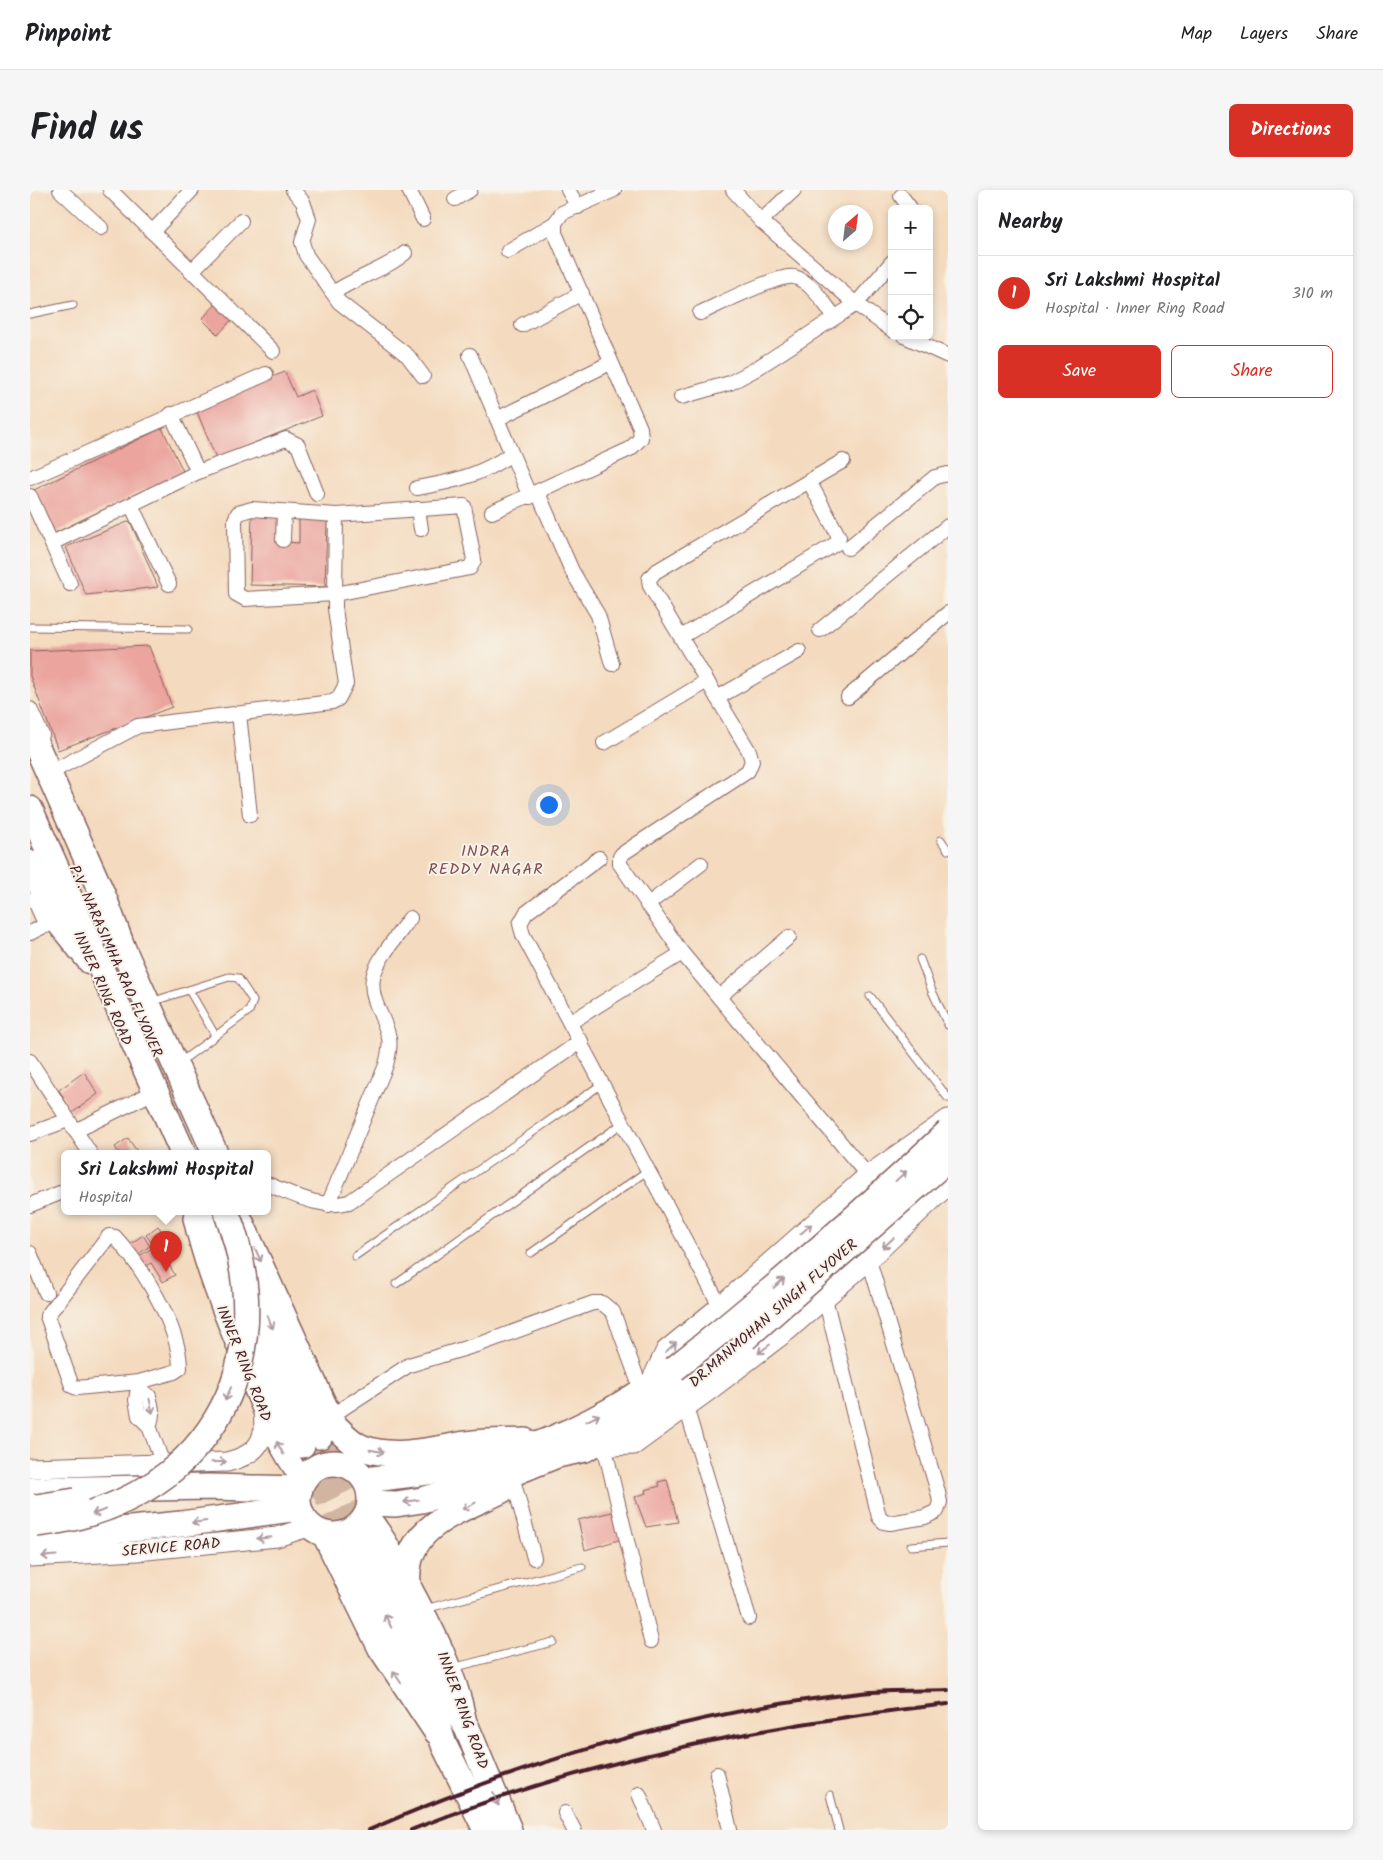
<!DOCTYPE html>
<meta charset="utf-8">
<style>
:root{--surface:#fff;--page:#f6f6f6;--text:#202124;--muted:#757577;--line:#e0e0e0;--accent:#d93025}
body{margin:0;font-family:Kalam,sans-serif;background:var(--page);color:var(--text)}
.controls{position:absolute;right:15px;top:15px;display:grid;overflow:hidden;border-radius:8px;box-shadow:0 2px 8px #0003}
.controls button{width:45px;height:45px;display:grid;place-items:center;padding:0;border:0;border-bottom:1px solid var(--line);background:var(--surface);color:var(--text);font:25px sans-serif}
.compass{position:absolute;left:798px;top:15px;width:45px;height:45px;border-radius:50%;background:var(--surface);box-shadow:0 2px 8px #0003;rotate:28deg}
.you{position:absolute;left:518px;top:614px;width:18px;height:18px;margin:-12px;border:4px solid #fff;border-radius:50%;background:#1a73e8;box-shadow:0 0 0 8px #1a73e833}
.badge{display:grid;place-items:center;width:32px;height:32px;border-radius:50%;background:var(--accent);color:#fff;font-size:16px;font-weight:700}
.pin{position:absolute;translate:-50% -41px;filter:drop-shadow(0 1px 2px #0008)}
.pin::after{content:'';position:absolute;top:26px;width:18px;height:15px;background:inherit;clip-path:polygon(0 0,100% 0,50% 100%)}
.popup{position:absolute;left:31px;top:960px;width:210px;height:65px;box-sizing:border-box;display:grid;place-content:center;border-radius:8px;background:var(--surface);filter:drop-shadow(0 1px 4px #0005);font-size:16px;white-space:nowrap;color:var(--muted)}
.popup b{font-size:19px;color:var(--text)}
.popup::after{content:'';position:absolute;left:50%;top:100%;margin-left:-10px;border:10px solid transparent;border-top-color:var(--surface)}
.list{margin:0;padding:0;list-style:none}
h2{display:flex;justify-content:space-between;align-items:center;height:65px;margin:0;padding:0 20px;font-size:21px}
h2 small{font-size:16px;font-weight:400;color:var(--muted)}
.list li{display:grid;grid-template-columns:32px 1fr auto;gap:15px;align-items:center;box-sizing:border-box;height:75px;padding:0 20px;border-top:1px solid var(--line)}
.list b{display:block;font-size:19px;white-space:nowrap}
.list p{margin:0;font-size:16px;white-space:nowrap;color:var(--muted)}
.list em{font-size:16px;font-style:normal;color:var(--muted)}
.actions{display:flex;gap:10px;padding:15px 20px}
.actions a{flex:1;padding:11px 0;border:1px solid var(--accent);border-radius:8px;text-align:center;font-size:18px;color:var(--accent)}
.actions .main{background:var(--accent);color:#fff}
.icon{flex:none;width:28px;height:28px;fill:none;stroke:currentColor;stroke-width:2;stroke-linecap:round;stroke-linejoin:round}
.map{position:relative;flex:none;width:918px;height:1640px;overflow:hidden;border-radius:8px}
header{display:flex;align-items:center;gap:30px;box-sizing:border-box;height:70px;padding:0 25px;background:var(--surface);border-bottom:1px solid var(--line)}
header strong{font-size:24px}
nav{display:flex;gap:28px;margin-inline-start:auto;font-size:18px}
.intro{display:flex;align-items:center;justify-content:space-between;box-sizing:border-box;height:120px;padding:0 30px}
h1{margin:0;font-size:35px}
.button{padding:12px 22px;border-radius:8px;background:var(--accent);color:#fff;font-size:18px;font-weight:700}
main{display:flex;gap:30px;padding:0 30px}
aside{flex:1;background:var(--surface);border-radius:8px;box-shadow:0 2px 8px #0003}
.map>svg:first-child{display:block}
</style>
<header>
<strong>Pinpoint</strong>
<nav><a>Map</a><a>Layers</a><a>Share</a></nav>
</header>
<div class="intro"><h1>Find us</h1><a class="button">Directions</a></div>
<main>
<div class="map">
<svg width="918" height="1640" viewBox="0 0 918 1640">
<rect width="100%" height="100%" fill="#f7f3e8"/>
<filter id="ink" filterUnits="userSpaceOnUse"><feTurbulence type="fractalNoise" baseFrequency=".02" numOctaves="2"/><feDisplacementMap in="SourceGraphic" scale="10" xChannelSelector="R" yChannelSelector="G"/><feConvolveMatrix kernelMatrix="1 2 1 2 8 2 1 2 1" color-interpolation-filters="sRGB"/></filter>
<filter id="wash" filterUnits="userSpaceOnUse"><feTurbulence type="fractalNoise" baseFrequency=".0096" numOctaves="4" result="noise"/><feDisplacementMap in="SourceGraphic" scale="20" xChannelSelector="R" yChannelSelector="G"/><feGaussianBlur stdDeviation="1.12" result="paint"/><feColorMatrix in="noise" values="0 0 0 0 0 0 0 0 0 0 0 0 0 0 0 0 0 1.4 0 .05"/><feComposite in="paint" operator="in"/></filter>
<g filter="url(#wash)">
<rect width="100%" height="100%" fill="#f4dabe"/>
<g id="blocks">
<g fill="#eba49e">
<polygon points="188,112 204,127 188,145 172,129"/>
<polygon points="255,182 266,207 282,200 292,226 186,268 165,217"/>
<polygon points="132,238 153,281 25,343 4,300"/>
<polygon points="222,325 252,326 251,352 269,353 269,329 297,330 295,397 220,395"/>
<polygon points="100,331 128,397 56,405 36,357"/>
<polygon points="119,456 142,517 28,560 0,486 0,461"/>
<polygon points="54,882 68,904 42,923 29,900"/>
<polygon points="98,948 108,963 89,963 85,957"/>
<polygon points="128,1036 136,1047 124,1056 116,1045"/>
<polygon points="113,1045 120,1056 107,1065 100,1054"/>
<polygon points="127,1055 145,1085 133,1092 121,1073 112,1078 106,1068"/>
<polygon points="637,1290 648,1332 616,1337 605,1307 616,1303 615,1300 630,1296 628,1292"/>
<polygon points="582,1322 592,1349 555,1360 548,1330"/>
</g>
</g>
</g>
<g filter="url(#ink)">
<use href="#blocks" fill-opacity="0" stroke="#86605e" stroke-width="1"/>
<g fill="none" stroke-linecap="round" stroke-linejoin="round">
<g stroke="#d2b5a1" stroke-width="25" stroke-dasharray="25 12" stroke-linecap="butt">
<polyline points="290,1246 341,1352"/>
<polyline points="272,1255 323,1360"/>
</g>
<defs>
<g id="lane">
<polyline points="0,124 43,115"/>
<polyline points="0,437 158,439"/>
<polyline points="911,650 918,660"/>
<polyline points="890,769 902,801 918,835"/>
<polyline points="159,800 185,845"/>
<polyline points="840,806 918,908"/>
<polyline points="121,812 199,787 208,788 223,811 219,821 149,873"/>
<polyline points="501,1063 617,981"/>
<polyline points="325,1066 572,894"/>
<polyline points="366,1094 593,933"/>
<polyline points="881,1356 918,1353"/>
<polyline points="395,1419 552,1377"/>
<polyline points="422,1478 523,1452"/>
<polyline points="800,1605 809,1640"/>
</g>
<g id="street">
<polyline points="30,0 71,38"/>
<polyline points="80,0 243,161"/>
<polyline points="263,0 273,12 279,29 272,52 276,65 309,112 378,166 393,186"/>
<polyline points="379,0 393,29"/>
<polyline points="538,0 548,17"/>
<polyline points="703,0 731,31 826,114 862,140"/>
<polyline points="871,6 881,19"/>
<polyline points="425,9 440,0"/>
<polyline points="731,31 764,0"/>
<polyline points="122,42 162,0"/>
<polyline points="478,61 525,33"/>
<polyline points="161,82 211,31"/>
<path d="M303 103C326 87 355 80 375 63"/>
<path d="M670 123C688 115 748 84 764 87 781 91 795 115 805 127"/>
<polyline points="492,135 552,103"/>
<polyline points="874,146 918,166"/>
<polyline points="440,165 500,307"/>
<polyline points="651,207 700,193 724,180 826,114 862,72"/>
<polyline points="141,224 168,282"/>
<polyline points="467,229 580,173"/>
<polyline points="813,271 625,382 619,389 620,396 719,561 722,571 718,581 592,664 590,667 590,674 652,763 844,993"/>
<polyline points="0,288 236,184"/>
<path d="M387 298C422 292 452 285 481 264"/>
<polyline points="508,303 542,381 568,425 582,474"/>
<polyline points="0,306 40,394"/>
<polyline points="101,315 139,394"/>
<polyline points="388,319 391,339"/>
<polyline points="462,322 600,259 611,248 610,238 525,43 525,33 532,23 584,0"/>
<polyline points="253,350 254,322"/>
<polyline points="22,353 168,282 256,249 268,255 287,304"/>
<polyline points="818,358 905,287 918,284"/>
<polyline points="790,440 918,336"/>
<polyline points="651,447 807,353 809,347 779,291"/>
<polyline points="818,507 918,423"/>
<polyline points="687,508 769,461"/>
<polyline points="0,519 12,545"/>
<polyline points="209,524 220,625"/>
<polyline points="574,553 677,491"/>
<polyline points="27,579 108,536 302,512 308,509 316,494 305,419 305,404 440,378 444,370 434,316 306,325 305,404 215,409 206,404 205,330 208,323 222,319 306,325"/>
<polyline points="569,668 496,723 490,734 493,745 690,1116"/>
<polyline points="4,709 16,736"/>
<polyline points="617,715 671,674"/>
<polyline points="0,743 22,732"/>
<polyline points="689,807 759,747"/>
<polyline points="541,832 652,763"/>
<polyline points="0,871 60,963"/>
<polyline points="45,941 120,904"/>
<polyline points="0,944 38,930"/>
<path d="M237 994C263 1004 291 1020 319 1012L551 851"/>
<polyline points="0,1015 35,1001"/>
<path d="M298 1015 356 875C358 866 361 857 359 848 355 828 339 809 343 788 346 770 369 744 380 728"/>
<polyline points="0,1063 16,1103"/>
<polyline points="795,1108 849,1327 854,1332 860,1333 895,1327 907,1321 910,1312 908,1302 839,1070"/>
<path d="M109 1192 144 1182 150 1178C150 1138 112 1076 85 1047L79 1046 17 1126 42 1196 47 1198 109 1192 106 1210 109 1226 119 1236 133 1274"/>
<path d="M110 1200 119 1206C122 1217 124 1225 119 1236"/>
<polyline points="656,1217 719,1428"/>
<polyline points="301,1226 379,1175 453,1153 563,1113 572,1113 583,1122 612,1202"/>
<polyline points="574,1255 621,1451"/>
<polyline points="484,1293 504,1368"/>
<polyline points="687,1584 700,1640"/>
<polyline points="609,1604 624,1640"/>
<polyline points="535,1623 544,1640"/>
</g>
<g id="secondary">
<polyline points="618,1197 636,1160 695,1112 838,985 918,929"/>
<polyline points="561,1257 604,1255 684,1197 756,1142 839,1070 918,995"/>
<path d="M0 1278 197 1272C226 1265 237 1252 233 1222"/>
<polyline points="0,1367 107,1361 247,1347 281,1336"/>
</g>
<g id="primary">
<polyline points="208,1021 306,1237"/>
<path d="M164 1028C175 1078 195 1125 214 1172 231 1214 245 1254 273 1290"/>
<path d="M337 1325C355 1346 365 1369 379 1394 402 1437 425 1479 435 1528"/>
<polyline points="292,1343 349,1459 405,1543"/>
</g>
<g id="highway">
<polyline points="0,541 74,708 93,759 185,963"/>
<polyline points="0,619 153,963"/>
<polyline points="0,673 27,730 60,771"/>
<polyline points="168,1021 272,1255"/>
<polyline points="213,1071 290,1246"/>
<path d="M306 1237C314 1245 322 1254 333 1258 367 1271 410 1257 444 1253 461 1251 478 1252 495 1251"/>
<circle cx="304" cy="1309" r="36"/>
<path d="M335 1290C379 1285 424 1280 467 1268 530 1251 592 1218 644 1179"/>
<polyline points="0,1300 179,1297 270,1299"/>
<polyline points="340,1313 366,1314 392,1310 476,1286 527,1265 555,1259 650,1203 715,1148"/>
<polyline points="0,1349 151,1334 269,1318"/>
<polyline points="341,1352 419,1508 437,1538 479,1640"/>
<polyline points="323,1360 404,1524 414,1555 456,1640"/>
<path d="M378 1393C373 1335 429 1322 472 1300"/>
</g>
</defs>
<use href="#lane" stroke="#86605e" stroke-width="9"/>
<use href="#street" stroke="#86605e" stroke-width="16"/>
<use href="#secondary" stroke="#86605e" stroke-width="21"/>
<use href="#primary" stroke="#86605e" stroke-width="24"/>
<use href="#highway" stroke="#86605e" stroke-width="28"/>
<use href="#lane" stroke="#fff" stroke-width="7"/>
<use href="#street" stroke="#fff" stroke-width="14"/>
<use href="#secondary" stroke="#fff" stroke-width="19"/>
<use href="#primary" stroke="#fff" stroke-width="21"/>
<use href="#highway" stroke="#fff" stroke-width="25"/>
<g stroke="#4a1f2b" stroke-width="4">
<path d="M339 1640C494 1572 662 1521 831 1503 859 1500 889 1501 918 1500"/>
<path d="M381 1640C553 1571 734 1534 918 1514"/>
</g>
<defs>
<g id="highway-bridge">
<polyline points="715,1148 918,969"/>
<path d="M644 1179C739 1104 830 1025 918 942"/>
<polyline points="6,1317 45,1311"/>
<path d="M6 1334C172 1317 257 1176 196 1021"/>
</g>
</defs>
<use href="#highway-bridge" stroke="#86605e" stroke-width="28" stroke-linecap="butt"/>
<use href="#highway-bridge" stroke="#fff" stroke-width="25"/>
</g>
<defs><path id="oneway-shaft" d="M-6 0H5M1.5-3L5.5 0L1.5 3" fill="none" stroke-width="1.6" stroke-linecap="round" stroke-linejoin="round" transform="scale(1.25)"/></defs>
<g stroke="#ae9aa0">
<use href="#oneway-shaft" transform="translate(871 986) rotate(-43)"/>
<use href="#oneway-shaft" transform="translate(776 1039) rotate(-41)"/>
<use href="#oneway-shaft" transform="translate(858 1053) rotate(138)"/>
<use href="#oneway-shaft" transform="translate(228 1065) rotate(66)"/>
<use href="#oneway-shaft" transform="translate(749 1093) rotate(-41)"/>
<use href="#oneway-shaft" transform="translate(240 1132) rotate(66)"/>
<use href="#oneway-shaft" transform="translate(641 1157) rotate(-43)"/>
<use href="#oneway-shaft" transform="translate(734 1159) rotate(143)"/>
<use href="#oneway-shaft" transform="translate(198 1204) rotate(114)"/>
<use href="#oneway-shaft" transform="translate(121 1216) rotate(78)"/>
<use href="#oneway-shaft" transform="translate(563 1228) rotate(-27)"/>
<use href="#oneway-shaft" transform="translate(250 1258) rotate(-118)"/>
<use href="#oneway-shaft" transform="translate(347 1261) rotate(10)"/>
<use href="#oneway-shaft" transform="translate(189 1272) rotate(-2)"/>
<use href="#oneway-shaft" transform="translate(381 1311) rotate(171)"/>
<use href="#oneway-shaft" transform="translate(439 1316) rotate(154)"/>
<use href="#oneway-shaft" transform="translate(69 1322) rotate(161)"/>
<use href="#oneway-shaft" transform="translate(169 1332) rotate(173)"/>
<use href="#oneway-shaft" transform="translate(234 1348) rotate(174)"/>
<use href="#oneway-shaft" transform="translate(19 1366) rotate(176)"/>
<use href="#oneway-shaft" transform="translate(358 1431) rotate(-117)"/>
<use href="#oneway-shaft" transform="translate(367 1487) rotate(-123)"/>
<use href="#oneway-shaft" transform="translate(466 1609) rotate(68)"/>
</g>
</g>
<g text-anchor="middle" stroke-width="4" stroke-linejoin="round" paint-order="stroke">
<g font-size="15" fill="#4a1f2b" stroke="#f7f3e8">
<text transform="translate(86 771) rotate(66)" y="5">P.V. NARASIMHA RAO FLYOVER</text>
<text transform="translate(73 798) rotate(66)" y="5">INNER RING ROAD</text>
<text transform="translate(743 1123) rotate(-41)" y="5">DR.MANMOHAN SINGH FLYOVER</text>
<text transform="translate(214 1173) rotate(68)" y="5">INNER RING ROAD</text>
<text transform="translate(141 1357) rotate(-5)" y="5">SERVICE ROAD</text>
<text transform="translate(433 1520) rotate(70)" y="5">INNER RING ROAD</text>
</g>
<g font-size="16" letter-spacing="1" fill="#824e53" stroke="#f7f3e8">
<text x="456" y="666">INDRA<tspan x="456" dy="18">REDDY NAGAR</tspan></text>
</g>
</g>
</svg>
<div class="controls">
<button>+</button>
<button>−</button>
<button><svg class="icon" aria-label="locate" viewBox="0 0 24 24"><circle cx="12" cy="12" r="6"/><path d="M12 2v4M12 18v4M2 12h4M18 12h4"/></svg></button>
</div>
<svg class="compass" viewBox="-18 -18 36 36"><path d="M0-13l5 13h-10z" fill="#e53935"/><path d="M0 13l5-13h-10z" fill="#757577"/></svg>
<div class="you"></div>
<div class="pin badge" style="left:136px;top:1082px">1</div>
<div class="popup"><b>Sri Lakshmi Hospital</b>Hospital</div>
</div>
<aside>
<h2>Nearby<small></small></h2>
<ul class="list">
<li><span class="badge">1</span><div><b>Sri Lakshmi Hospital</b><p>Hospital · Inner Ring Road</p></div><em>310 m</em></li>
</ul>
<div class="actions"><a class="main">Save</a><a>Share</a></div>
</aside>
</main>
